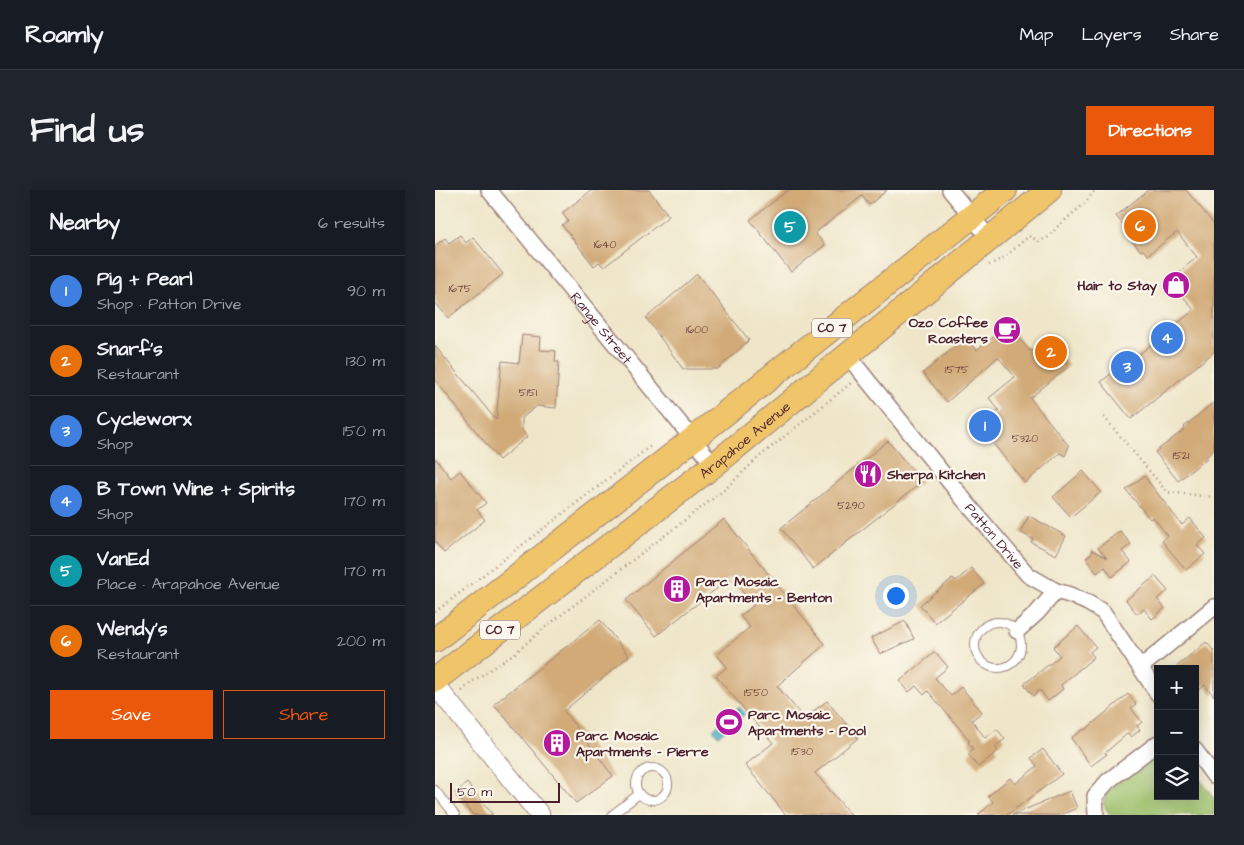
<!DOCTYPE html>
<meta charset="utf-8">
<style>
:root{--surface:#171b24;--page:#20242c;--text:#f1f3f6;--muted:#9ea1a6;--line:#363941;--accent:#ea580c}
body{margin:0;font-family:"Architects Daughter",sans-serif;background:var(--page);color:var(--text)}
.controls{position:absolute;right:15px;bottom:15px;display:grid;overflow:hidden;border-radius:0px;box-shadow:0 2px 12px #0003}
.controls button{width:45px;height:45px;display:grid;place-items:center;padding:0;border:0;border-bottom:1px solid var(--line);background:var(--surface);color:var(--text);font:25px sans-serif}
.scale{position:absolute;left:15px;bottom:12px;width:110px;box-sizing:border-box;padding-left:5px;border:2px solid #4a1f2b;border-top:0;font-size:14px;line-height:18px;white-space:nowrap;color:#4a1f2b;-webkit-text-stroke:4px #fbf7ec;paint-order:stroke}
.you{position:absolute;left:460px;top:405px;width:18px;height:18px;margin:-12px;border:4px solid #fff;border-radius:50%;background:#1a73e8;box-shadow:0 0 0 8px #1a73e833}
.badge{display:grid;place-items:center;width:32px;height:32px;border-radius:50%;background:var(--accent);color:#fff;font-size:16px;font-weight:700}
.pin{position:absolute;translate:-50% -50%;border:2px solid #fff;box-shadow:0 1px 5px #0006}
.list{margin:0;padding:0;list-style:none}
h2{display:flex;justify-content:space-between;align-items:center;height:65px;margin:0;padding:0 20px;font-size:21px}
h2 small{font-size:16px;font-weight:400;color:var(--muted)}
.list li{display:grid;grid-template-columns:32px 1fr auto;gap:15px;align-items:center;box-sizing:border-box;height:70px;padding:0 20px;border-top:1px solid var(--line)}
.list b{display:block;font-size:19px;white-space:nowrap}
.list p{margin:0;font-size:16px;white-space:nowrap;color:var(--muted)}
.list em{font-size:16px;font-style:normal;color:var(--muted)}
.actions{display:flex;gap:10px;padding:15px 20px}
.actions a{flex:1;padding:11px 0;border:1px solid var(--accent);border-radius:0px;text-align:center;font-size:18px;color:var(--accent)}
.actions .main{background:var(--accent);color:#fff}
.icon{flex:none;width:28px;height:28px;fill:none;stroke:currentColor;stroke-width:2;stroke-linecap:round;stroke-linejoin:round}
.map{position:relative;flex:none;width:779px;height:625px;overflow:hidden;border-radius:0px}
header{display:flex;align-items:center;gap:30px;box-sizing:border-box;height:70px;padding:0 25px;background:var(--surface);border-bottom:1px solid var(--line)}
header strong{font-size:24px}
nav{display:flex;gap:28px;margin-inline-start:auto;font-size:18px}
.intro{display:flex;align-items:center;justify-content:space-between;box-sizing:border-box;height:120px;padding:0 30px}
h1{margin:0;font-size:35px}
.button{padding:12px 22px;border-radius:0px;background:var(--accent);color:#fff;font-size:18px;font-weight:700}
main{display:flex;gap:30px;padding:0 30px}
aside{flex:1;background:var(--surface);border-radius:0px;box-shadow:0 2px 12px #0003}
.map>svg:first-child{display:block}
</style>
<header>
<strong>Roamly</strong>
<nav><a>Map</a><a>Layers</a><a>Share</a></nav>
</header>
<div class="intro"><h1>Find us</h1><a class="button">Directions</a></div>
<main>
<aside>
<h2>Nearby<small>6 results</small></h2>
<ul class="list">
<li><span class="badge" style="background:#3f7fe0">1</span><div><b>Pig + Pearl</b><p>Shop · Patton Drive</p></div><em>90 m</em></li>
<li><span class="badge" style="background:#e8710a">2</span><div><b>Snarf's</b><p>Restaurant</p></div><em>130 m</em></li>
<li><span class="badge" style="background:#3f7fe0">3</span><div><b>Cycleworx</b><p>Shop</p></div><em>150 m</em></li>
<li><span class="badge" style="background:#3f7fe0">4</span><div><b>B Town Wine + Spirits</b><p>Shop</p></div><em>170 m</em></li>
<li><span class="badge" style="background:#0f9aa8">5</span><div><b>VanEd</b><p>Place · Arapahoe Avenue</p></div><em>170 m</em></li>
<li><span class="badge" style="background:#e8710a">6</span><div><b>Wendy's</b><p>Restaurant</p></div><em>200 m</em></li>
</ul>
<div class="actions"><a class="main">Save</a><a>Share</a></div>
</aside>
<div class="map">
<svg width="779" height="625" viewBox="0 0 779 625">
<rect width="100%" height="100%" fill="#fbf7ec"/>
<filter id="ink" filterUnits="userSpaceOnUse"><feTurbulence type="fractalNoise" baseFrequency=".02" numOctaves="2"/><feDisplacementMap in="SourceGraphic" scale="10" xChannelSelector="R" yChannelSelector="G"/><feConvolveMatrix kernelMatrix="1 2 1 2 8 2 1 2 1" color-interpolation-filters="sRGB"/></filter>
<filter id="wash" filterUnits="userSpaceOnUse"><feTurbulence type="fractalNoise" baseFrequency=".0096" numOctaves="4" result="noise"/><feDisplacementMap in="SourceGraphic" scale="20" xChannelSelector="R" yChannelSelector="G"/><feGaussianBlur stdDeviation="1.12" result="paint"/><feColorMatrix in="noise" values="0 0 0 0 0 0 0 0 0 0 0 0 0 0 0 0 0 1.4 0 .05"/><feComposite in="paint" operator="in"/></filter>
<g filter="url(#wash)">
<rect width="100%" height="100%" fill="#efe6c9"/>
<polygon fill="#9bc06b" stroke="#72704b" points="723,561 723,606 760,606 760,583 779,608 779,625 675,625 668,614 673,600"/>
<polygon fill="#46b0c4" stroke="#486878" points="304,517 310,524 283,546 278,540"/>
<g id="blocks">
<g fill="#d1aa78">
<polygon points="157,0 214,0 234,26 169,77 164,72 159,76 127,35 133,31 127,23"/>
<polygon points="353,0 452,0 434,15 427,6 380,43 390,55 356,82 315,30"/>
<polygon points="713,0 751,0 779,34 779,162 696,229 666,192 695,168 697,170 759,120 735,90 762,67 742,42 713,65 708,60 706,61 694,48 697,45 681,26"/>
<polygon points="25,45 31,53 38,47 68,84 13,128 0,112 0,56 10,48 14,53"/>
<polygon points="262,84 314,150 283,179 248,179 211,128"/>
<polygon points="573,135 595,161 618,157 634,176 595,208 634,256 630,266 625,263 590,293 544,236 564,220 554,208 580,187 563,167 512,212 488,183 523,154 532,150 542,160"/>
<polygon points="87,145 106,147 105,160 121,161 120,172 124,172 121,218 102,216 87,228 87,240 92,247 64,270 0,190 0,156 61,230 67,171 84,173"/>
<polygon points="779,212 779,260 771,267 772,268 743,291 720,262 750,239 749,237"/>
<polygon points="453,251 487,292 378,379 346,338"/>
<polygon points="0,268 16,288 25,281 51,313 42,320 50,330 9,363 0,352"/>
<polygon points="648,281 666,302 636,327 618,307"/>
<polygon points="709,286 747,335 755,328 771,348 762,355 770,364 751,380 727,351 733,346 718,327 715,329 691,300"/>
<polygon points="594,326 631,346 621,365 596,352 598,349 585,342"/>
<polygon points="289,329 390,454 342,496 369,528 392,511 423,548 380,583 416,625 351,625 310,575 338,553 281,486 292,477 282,465 315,437 305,426 319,415 295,388 221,446 191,410"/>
<polygon points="685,341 696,354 687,361 696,372 677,387 670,377 662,383 651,368 658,362 656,359 672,368 663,358"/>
<polygon points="536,378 549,394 500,433 485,415 518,388 521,391"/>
<polygon points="720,386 733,401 722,409 730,418 717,429 709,419 702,424 691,410"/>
<polygon points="165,430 194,466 129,521 178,586 141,613 59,514"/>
<polygon points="470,431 479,449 445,464 436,448"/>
<polygon points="643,436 661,457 655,462 659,467 626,495 628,499 613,511 605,500 598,506 589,494 625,466 618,457"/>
<polygon points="771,452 779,461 779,506 770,495 760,504 760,479 739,479"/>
<polygon points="500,462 513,477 500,488 516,506 526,497 547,522 537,530 550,548 562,539 570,549 560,557 563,561 543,577 533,564 538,559 533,552 535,551 493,501 489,505 481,496 474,502 465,491"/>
<polygon points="693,504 701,514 696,518 707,532 702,536 705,540 696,547 693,543 670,563 672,564 656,576 636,548 649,539 650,540"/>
<polygon points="608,559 627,584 572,625 543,625 558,612 553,606 575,588 580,594 602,576 596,568"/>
<polygon points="32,593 58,625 38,625 20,603"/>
<polygon points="635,601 642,618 625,625 577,625"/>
</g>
</g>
</g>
<g filter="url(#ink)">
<use href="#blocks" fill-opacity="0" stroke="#9c827a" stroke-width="1"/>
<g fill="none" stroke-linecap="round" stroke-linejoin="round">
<defs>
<g id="service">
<circle cx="563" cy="455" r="23"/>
<circle cx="217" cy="594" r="16"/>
<polyline points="0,600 20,625"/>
<polyline points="177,625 204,604"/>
</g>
<g id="minor">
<path id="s1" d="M54 0 279 275"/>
<polyline points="515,0 555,49"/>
<path id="s2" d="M413 166 530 311 593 385 621 401 635 405 653 413 668 422 723 504"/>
<polyline points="582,441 602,423 621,401"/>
<polyline points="706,477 779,417"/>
<polyline points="760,560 779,586"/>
<polyline points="661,625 660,606 673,591 723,553"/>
</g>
<polyline id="tertiary" points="0,495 105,625"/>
<g id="primary">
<polyline points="0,450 258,249 570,0"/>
<path id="s3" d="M0 490 279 275 614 0"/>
</g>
</defs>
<use href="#service" stroke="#9c827a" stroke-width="10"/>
<use href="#minor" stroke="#9c827a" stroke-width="18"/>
<use href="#tertiary" stroke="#9c827a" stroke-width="21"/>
<use href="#primary" stroke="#9c827a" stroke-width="26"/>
<g stroke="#9c827a" stroke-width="2.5" stroke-dasharray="1 4" stroke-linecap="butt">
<polyline points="554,75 570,67 594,46 604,51 614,47 622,37 650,13 660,0"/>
<polyline points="669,227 732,302 779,307"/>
<polyline points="0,422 217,255"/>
<polyline points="27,501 38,491 80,463 108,439 289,300 324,267 416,193"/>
</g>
<use href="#service" stroke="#fff" stroke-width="8"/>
<use href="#minor" stroke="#fff" stroke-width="15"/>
<use href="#tertiary" stroke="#fff" stroke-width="19"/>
<use href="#primary" stroke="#f0c469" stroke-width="24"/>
</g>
</g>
<defs>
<symbol id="shop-disc" viewBox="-11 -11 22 22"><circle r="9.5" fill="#b5179e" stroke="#fbf7ec"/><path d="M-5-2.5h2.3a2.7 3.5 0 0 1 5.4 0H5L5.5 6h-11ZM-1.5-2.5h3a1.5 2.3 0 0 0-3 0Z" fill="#fff"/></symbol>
<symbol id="cafe-disc" viewBox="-11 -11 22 22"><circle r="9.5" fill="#b5179e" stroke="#fbf7ec"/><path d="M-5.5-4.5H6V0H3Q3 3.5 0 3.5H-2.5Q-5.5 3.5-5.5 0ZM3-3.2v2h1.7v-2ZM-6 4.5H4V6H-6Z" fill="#fff"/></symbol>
<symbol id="restaurant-disc" viewBox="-11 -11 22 22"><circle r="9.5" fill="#b5179e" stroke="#fbf7ec"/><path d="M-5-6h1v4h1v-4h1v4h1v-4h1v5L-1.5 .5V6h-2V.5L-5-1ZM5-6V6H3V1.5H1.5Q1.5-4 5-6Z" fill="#fff"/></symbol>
<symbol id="building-disc" viewBox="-11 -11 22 22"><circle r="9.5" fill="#b5179e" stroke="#fbf7ec"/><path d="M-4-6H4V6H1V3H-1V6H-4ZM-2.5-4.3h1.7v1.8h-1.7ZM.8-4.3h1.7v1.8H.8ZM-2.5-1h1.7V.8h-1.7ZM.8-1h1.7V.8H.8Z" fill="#fff"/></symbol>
<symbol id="stadium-disc" viewBox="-11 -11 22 22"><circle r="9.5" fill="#b5179e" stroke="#fbf7ec"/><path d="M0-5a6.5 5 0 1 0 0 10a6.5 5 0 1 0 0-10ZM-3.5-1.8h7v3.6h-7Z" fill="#fff"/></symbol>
</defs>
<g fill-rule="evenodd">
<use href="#shop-disc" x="725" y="79" width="32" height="32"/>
<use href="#cafe-disc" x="556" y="124" width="32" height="32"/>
<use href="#restaurant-disc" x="417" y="268" width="32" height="32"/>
<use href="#building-disc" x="226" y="383" width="32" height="32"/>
<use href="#stadium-disc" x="278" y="516" width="32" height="32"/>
<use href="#building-disc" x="106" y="537" width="32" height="32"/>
</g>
<g text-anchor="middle" stroke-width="4.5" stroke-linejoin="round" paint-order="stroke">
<g font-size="11" fill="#6c423e">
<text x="170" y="58">1640</text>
<text x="25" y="102">1675</text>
<text x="262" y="143">1600</text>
<text x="522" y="183">1575</text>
<text x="93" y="206">5151</text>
<text x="590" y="252">5320</text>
<text x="746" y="269">1521</text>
<text x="416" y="319">5290</text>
<text x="321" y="506">1550</text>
<text x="367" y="565">1530</text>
</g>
<g fill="#fbf7ec" stroke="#7f6065" stroke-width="1">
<rect x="377" y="128.5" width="40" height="19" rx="4"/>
<rect x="45" y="430.5" width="40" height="19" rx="4"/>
</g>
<g font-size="12" font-weight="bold" fill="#4a1f2b">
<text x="397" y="142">CO 7</text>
<text x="65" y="444">CO 7</text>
</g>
<g font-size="14" font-weight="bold" fill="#4a1f2b" stroke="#fbf7ec" text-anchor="start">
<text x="722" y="100" text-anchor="end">Hair to Stay</text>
<text x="553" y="137" text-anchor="end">Ozo Coffee<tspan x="553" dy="16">Roasters</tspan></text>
<text x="452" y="289">Sherpa Kitchen</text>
<text x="261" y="396">Parc Mosaic<tspan x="261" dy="16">Apartments - Benton</tspan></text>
<text x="313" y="529">Parc Mosaic<tspan x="313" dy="16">Apartments - Pool</tspan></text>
<text x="141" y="550">Parc Mosaic<tspan x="141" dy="16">Apartments - Pierre</tspan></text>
</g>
<g font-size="14" fill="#4a1f2b" stroke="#fbf7ec">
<text dy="5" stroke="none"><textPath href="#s1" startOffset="178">Range Street</textPath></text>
<text dy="5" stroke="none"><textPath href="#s3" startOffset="392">Arapahoe Avenue</textPath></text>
<text dy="5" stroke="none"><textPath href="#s2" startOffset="232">Patton Drive</textPath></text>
</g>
</g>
</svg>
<div class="controls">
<button>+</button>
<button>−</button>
<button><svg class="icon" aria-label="layers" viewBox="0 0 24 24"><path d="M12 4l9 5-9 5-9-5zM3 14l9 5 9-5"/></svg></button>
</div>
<div class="scale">50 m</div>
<div class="you"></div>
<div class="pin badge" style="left:550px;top:236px;background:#3f7fe0">1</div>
<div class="pin badge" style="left:616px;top:162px;background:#e8710a">2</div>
<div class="pin badge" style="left:692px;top:177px;background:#3f7fe0">3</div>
<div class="pin badge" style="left:732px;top:148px;background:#3f7fe0">4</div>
<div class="pin badge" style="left:355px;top:37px;background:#0f9aa8">5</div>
<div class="pin badge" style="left:705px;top:36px;background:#e8710a">6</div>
</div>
</main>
